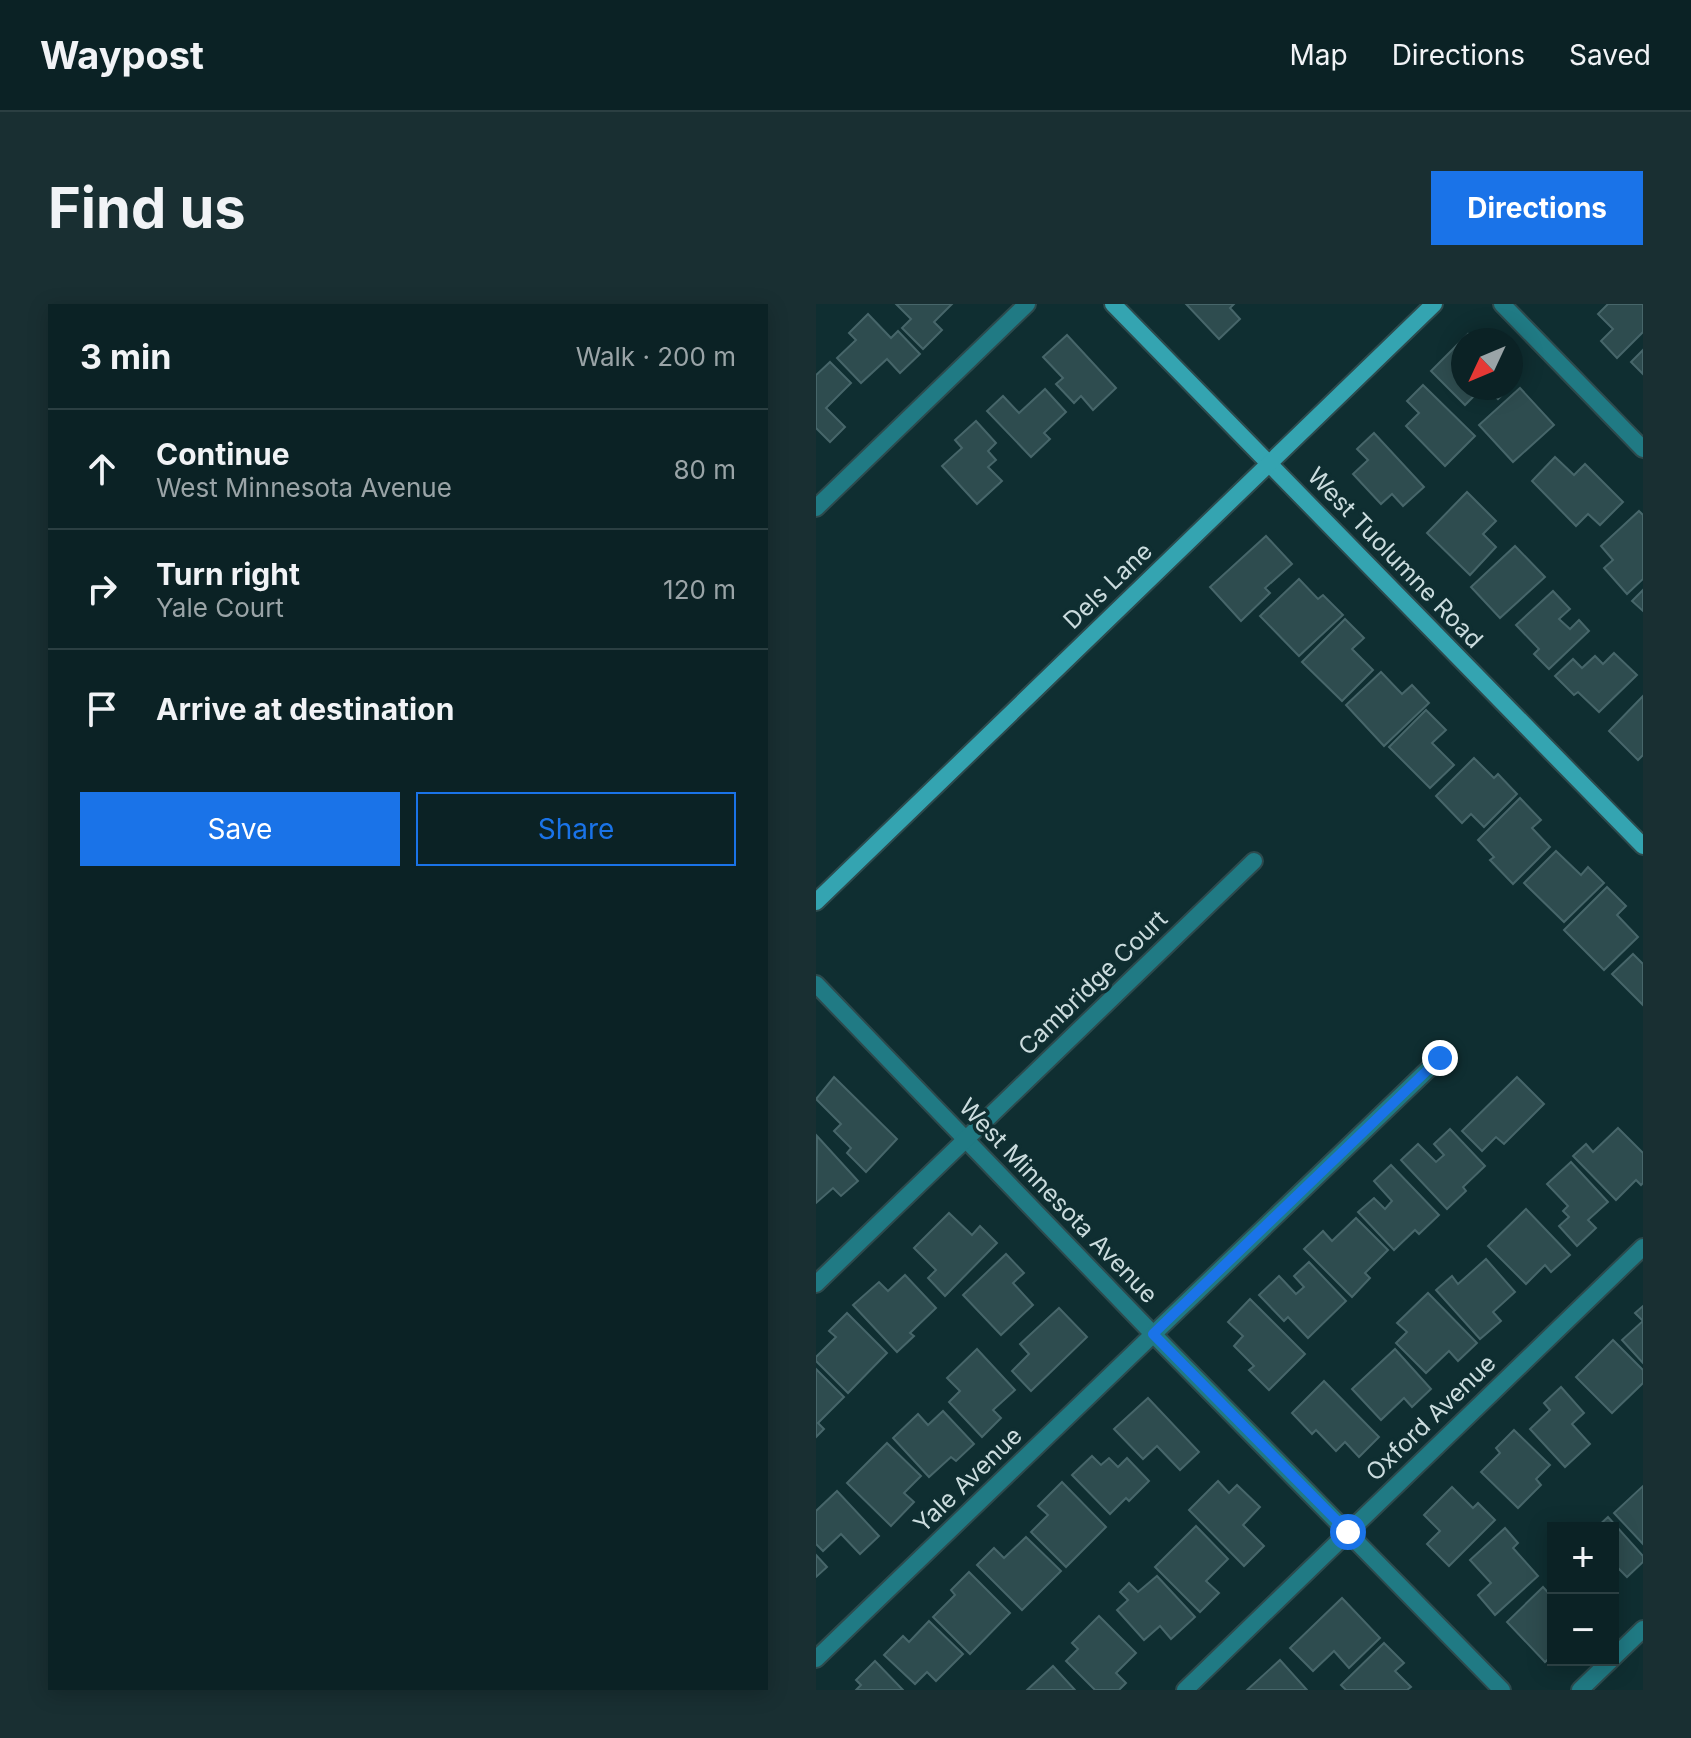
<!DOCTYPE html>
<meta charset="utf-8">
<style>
:root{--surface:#0b2225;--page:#192f32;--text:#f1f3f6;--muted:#9aa4a7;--line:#2b3f42;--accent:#1a73e8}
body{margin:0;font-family:Inter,sans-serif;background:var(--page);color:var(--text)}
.controls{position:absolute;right:24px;bottom:24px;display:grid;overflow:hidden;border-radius:0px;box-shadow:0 4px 20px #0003}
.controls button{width:72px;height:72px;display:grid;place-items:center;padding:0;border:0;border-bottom:2px solid var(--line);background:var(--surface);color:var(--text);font:40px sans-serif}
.compass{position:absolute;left:635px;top:24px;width:72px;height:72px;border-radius:50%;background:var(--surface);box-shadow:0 4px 20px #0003;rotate:226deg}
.stop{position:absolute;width:24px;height:24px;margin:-18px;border:6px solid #1a73e8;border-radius:50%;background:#fff}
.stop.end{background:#1a73e8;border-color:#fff;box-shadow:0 2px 8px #0008}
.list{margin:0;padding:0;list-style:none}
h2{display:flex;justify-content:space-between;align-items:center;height:104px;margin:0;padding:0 32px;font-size:34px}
h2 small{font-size:26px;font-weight:400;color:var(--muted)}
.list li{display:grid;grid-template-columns:52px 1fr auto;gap:24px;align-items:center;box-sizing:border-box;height:120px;padding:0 32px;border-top:2px solid var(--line)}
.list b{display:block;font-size:30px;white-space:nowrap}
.list p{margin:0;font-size:26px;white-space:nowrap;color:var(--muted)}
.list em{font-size:26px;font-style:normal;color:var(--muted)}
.actions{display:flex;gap:16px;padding:24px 32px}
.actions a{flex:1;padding:18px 0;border:2px solid var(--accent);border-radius:0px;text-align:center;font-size:28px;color:var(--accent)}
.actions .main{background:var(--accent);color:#fff}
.icon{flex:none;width:44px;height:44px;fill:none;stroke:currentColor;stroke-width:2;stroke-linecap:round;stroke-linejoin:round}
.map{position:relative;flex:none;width:827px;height:1386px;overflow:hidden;border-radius:0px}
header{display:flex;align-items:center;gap:48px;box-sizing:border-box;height:112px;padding:0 40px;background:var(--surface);border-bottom:2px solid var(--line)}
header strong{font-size:38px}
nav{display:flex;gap:44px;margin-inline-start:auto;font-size:28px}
.intro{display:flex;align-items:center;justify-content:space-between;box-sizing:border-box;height:192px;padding:0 48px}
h1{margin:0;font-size:56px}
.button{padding:20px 36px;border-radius:0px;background:var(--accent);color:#fff;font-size:28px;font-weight:700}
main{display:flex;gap:48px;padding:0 48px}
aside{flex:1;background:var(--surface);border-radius:0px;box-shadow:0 4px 20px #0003}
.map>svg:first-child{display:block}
</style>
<header>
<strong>Waypost</strong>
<nav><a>Map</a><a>Directions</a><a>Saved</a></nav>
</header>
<div class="intro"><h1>Find us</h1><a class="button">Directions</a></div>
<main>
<aside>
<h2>3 min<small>Walk · 200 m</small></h2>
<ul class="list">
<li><svg class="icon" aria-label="ahead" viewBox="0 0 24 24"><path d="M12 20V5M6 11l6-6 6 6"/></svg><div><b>Continue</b><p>West Minnesota Avenue</p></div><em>80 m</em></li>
<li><svg class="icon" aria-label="right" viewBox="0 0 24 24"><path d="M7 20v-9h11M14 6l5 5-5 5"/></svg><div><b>Turn right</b><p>Yale Court</p></div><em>120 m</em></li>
<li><svg class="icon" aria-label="arrive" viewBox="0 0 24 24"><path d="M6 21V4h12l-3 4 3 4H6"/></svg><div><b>Arrive at destination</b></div></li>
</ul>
<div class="actions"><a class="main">Save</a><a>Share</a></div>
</aside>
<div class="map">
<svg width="827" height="1386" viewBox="0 0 827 1386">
<rect width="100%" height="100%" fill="#0f2e31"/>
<g fill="#2e4c4f" stroke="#47666a" stroke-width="2">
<polygon points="80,0 136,0 118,18 126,26 107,45 86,24 95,15"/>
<polygon points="370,0 418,0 414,4 424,15 403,35"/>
<polygon points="792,0 827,0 827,28 801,54 785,37 797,25 782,10"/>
<polygon points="52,10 75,34 82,27 104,50 84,69 71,55 45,79 21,54 40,36 33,29"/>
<polygon points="652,30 658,36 647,36 647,84 666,84 649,101 615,67"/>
<polygon points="251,31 300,84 277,106 265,92 258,99 240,80 247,74 227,53"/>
<polygon points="827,46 827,70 815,58"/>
<polygon points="14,58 35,79 10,104 29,123 14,138 0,124 0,71"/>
<polygon points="607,81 659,132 629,162 590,122 603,109 591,97"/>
<polygon points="671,84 693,84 682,95"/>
<polygon points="704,84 738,121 697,158 663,121"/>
<polygon points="229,85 250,108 228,129 234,135 215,153 171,107 187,92 203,109"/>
<polygon points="160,117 180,139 172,147 180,156 172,163 186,177 161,200 126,162 146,144 139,136"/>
<polygon points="558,129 608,183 587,202 576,190 565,200 537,170 552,156 541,145"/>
<polygon points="739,153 758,171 769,160 807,198 784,221 772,210 760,222 716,177"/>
<polygon points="651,188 680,217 667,230 680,243 654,271 611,229"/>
<polygon points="823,207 827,211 827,275 811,290 788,264 797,256 785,242"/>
<polygon points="450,232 476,260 449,284 454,289 425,317 394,283"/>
<polygon points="699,242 729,273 684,314 655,283"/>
<polygon points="483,275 502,295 507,291 527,311 483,352 444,312"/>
<polygon points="827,286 827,307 816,297"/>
<polygon points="737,287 754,305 743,315 754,325 763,316 773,327 733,365 718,350 723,345 700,321"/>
<polygon points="529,315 548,334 536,345 557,366 526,397 486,358"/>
<polygon points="798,349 821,371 783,408 762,388 758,391 739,372 757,355 766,364 779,352 787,360"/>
<polygon points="565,368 586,390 596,381 613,399 568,442 530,401"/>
<polygon points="827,392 827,451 822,456 793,427"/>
<polygon points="610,406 630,426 616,439 638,461 614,484 573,443"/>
<polygon points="658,454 678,474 682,470 701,490 668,523 655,510 646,519 620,492"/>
<polygon points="704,494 725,516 716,524 734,543 697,580 674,556 678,553 662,536"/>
<polygon points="740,547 765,571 772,563 788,579 748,618 708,579"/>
<polygon points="791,583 810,602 801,611 822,633 788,666 748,626"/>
<polygon points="817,650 827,660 827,701 796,670"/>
<polygon points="18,773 81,835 50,868 31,849 35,844 18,827 25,820 0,795"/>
<polygon points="701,773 728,800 688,840 680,833 666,847 646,827"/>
<polygon points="802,824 827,849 827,879 825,881 820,876 800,896 757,852 770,840 777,848"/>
<polygon points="634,825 669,862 647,883 650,887 631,905 585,856 602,840 620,858 628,851 618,840"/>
<polygon points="1,832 42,877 25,892 17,884 0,899"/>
<polygon points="755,858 792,898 772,916 780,924 761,942 743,922 753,913 747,907 752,902 731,880"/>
<polygon points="575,861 623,911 603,930 599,926 578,946 542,908 558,894 569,905 576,897 558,877"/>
<polygon points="710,905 754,951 735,968 729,961 710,980 672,942"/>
<polygon points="133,909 156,931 164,922 181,939 129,992 112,974 120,966 98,944"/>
<polygon points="540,914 572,946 549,969 554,974 536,993 488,945 507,927 516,937"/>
<polygon points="190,950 208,969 197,979 217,1001 185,1031 147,991"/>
<polygon points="670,955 699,988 677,1008 685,1017 664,1035 620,986 636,972 642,980"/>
<polygon points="493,958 530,997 492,1034 472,1013 468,1017 443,991 463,972 480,990 488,983 478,972"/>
<polygon points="89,971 120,1004 94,1029 98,1032 81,1048 37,1001 63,978 72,987"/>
<polygon points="612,989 661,1039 642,1057 633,1047 610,1069 580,1039 591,1028 581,1019"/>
<polygon points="434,995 489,1050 453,1086 433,1066 438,1062 418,1042 427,1032 412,1018"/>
<polygon points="827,1002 827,1059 806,1036 827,1017 819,1009"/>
<polygon points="243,1004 271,1033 215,1087 196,1067 213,1050 204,1040"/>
<polygon points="31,1009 71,1049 32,1089 0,1057 0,1053 20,1033 13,1027"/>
<polygon points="797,1036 827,1066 827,1079 796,1109 760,1073"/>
<polygon points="161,1045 199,1086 177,1106 185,1114 166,1133 133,1098 144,1087 131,1074"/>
<polygon points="579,1045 615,1085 596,1103 588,1094 565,1116 536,1085"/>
<polygon points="0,1065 28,1093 2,1119 8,1125 0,1133"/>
<polygon points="508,1077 563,1133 543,1153 529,1138 520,1147 500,1126 496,1130 476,1109"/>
<polygon points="745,1083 768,1109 756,1120 774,1140 749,1163 714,1125 734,1106 728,1099"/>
<polygon points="332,1094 383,1148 364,1166 341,1142 327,1155 298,1125"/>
<polygon points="127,1107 158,1140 140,1157 135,1153 113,1173 77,1134 102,1110 112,1121"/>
<polygon points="698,1126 734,1161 720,1175 725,1181 702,1204 665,1168 684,1149 680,1144"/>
<polygon points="71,1139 105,1172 88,1189 98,1198 75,1222 31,1179"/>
<polygon points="276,1152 285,1161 293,1154 302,1163 311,1154 333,1177 313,1197 310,1194 294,1210 256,1171"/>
<polygon points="402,1177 413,1189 421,1181 444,1203 427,1221 448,1242 428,1262 373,1206"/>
<polygon points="246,1178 290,1223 250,1263 215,1228 232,1211 222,1202"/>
<polygon points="827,1182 827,1240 798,1209"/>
<polygon points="636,1183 657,1204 662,1199 679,1216 633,1262 611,1240 624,1227 608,1211"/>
<polygon points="21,1187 63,1232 44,1250 25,1230 7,1247 0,1240 0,1207"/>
<polygon points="792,1213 827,1252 827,1258 811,1273 802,1264 797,1269 797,1224 780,1224"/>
<polygon points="380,1222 412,1255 390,1277 403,1289 384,1308 339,1263"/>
<polygon points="689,1224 702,1239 697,1244 722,1272 679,1311 662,1291 675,1279 654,1256"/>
<polygon points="210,1233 245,1267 206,1306 161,1261 178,1244 188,1254"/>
<polygon points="0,1251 11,1263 0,1273"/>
<polygon points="153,1268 194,1309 154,1350 117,1313 139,1291 135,1286"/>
<polygon points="341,1272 379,1313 355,1335 344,1322 328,1336 301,1306 312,1296 304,1288 313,1279 322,1288"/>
<polygon points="727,1283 737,1294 737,1351 729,1358 691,1318"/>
<polygon points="526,1294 564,1334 533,1364 518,1347 497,1367 474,1344"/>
<polygon points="283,1312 320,1349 300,1369 310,1379 303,1386 279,1386 250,1357 262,1345 256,1339"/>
<polygon points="113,1317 147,1350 120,1377 111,1368 99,1380 68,1351 87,1332 93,1338"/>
<polygon points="568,1339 588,1359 579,1367 595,1383 591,1386 530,1386 525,1381"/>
<polygon points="464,1356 491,1386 431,1386"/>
<polygon points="59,1357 87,1386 40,1386 45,1381 40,1376"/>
<polygon points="237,1362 259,1386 211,1386"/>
</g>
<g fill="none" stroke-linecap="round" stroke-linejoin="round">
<defs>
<g id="street">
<polyline points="686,0 827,145"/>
<polyline points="0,204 211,0"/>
<polyline points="0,680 337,1030 686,1386"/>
<polyline points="0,980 438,557"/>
<polyline points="797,1354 827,1325"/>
<polyline points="0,1355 624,754"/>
<polyline points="369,1386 827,943"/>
<polyline points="764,1386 795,1356"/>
</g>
<g id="secondary">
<polyline points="297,0 827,542"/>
<polyline points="0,598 618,0"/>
</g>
</defs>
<use href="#street" stroke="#2d4a4d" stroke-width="20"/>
<use href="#secondary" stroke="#2d4a4d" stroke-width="20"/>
<use href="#street" stroke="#207a84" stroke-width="16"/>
<use href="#secondary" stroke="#34a4b1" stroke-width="16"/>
</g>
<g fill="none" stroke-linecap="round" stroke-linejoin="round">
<polyline stroke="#1a73e8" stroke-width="10" points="532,1228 337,1030 624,754"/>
</g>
<g text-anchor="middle" stroke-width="7" stroke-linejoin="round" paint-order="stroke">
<g font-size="24" fill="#cbdcde" stroke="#0f2e31">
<text transform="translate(579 254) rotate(46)" y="8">West Tuolumne Road</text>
<text transform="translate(292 282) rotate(-44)" y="8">Dels Lane</text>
<text transform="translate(277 679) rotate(-44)" y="8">Cambridge Court</text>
<text transform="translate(242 897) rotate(46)" y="8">West Minnesota Avenue</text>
<text transform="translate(615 1114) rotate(-44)" y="8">Oxford Avenue</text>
<text transform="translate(152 1176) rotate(-44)" y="8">Yale Avenue</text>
</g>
</g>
</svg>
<div class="controls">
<button>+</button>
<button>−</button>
</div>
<svg class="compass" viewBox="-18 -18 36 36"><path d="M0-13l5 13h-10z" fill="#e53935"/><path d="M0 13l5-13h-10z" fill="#9aa4a7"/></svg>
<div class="stop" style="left:532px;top:1228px"></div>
<div class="stop end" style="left:624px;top:754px"></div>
</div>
</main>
